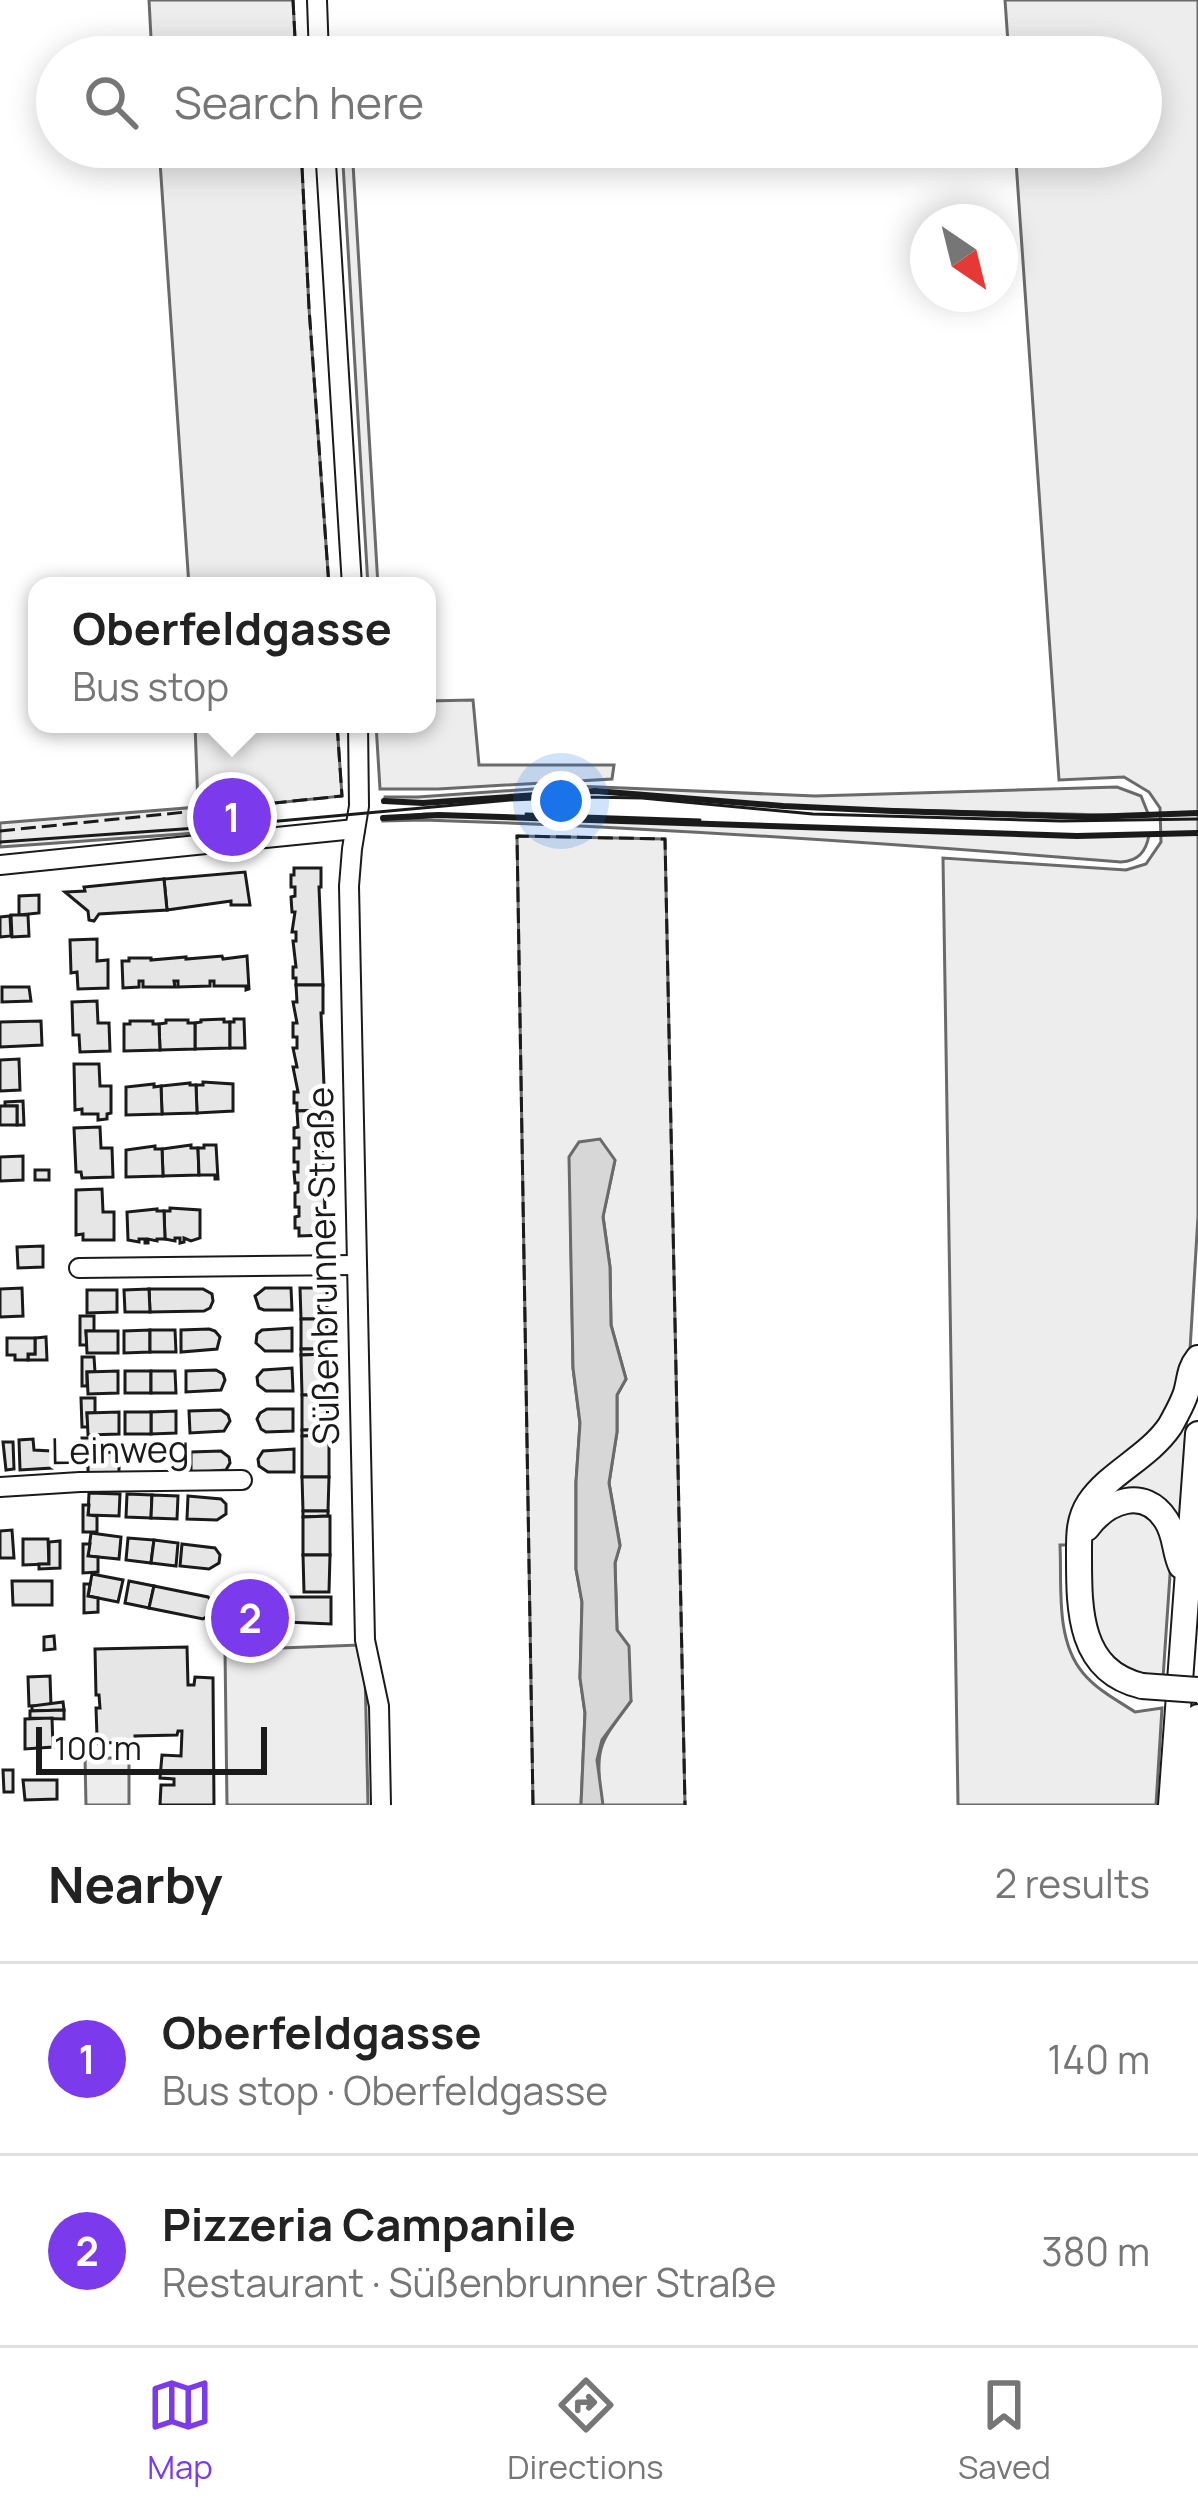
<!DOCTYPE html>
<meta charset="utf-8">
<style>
:root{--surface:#fff;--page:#f2f2f2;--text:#222;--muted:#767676;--line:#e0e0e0;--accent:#7c3aed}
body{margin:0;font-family:Manrope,sans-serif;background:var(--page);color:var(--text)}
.compass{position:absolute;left:910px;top:204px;width:108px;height:108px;border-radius:50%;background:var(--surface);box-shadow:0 6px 30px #0003;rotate:145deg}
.scale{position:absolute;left:36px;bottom:30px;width:231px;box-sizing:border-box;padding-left:12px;border:6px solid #1a1a1a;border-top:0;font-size:33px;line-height:42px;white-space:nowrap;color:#1a1a1a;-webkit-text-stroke:9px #fff;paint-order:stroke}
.you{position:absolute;left:561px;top:801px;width:42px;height:42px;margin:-30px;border:9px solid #fff;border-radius:50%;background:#1a73e8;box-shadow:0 0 0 18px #1a73e833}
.badge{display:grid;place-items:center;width:78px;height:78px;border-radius:50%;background:var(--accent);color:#fff;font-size:39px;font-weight:700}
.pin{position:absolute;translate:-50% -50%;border:6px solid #fff;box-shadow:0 3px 12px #0006}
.popup{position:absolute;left:28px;top:577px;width:408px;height:156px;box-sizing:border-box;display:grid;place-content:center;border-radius:24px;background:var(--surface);filter:drop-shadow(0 3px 9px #0005);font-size:39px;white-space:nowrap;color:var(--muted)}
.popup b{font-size:45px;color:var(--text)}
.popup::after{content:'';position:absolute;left:50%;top:100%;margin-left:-24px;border:24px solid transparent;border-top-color:var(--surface)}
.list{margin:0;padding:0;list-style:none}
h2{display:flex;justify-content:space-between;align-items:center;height:156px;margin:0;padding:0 48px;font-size:51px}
h2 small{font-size:39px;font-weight:400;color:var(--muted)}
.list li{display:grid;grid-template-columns:78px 1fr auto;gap:36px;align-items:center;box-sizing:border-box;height:192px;padding:0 48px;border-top:3px solid var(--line)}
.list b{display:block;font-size:45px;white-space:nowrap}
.list p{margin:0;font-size:39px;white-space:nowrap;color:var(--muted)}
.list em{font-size:39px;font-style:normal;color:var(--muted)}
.icon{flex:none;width:66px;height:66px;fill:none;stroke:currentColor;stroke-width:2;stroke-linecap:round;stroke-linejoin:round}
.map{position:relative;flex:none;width:1198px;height:1805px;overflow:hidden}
.search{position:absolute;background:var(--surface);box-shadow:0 6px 30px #0003;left:36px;right:36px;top:36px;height:132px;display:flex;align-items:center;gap:30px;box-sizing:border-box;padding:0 42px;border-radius:66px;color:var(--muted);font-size:45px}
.sheet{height:540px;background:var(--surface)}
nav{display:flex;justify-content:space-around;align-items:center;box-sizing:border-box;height:168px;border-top:3px solid var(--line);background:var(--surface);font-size:33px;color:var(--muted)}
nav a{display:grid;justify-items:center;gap:6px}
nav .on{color:var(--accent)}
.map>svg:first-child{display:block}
</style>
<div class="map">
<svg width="1198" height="1805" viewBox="0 0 1198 1805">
<rect width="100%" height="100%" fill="#fff"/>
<g fill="#ededed" stroke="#6a6a6a" stroke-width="3">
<polygon points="149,0 293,0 296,57 152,57"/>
<path d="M1005 0H1198V1216L1190 1350 1176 1405 1070 1545H1060C1062 1585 1055 1640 1083 1673 1097 1690 1117 1700 1135 1712L1162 1708 1156 1805H958L943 858 1126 870 1146 864 1161 842 1160 808 1149 792 1124 777 1059 780 1015 147H1141V57H1009Z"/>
<polygon points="159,147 301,147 309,308 329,586 189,586"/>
<polygon points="342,147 352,147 378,586 368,586"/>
<polygon points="473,700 479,765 614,765 612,779 438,789 380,789 376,724 427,724 427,701"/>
<polygon points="195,724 337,724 342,796 210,810 210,832 0,847 0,823 198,807"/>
<polygon points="575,786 815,796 1117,787 1141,796 1149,816 817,808 595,791 423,803 384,801 385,797 418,797"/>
<path d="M426 814 1077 836 1149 835C1146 852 1138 861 1121 862 888 843 656 827 423 820L383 821V818Z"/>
<path d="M517 836 665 839 685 1805H603L601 1801C596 1744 598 1746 631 1701L617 1630 615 1563 620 1545 609 1483 617 1432V1395L626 1379 611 1325 610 1267 603 1216 615 1160 571 1241 573 1368 580 1423 576 1482V1569L582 1602 580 1678 585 1713 581 1805H533Z"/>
<polygon points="1187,1417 1180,1517 1174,1519 1107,1494"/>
<path d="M1117 1510 1153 1515 1171 1560 1163 1678C1083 1670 1089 1602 1089 1539Z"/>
<polygon points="359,1645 365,1670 368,1805 227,1805 225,1650"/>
<polygon points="85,1758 129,1758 129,1805 86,1805"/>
</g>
<polygon fill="#d7d7d7" stroke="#6a6a6a" stroke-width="3" points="600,1139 615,1160 603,1217 610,1267 611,1325 626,1379 617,1395 617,1432 609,1483 620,1546 615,1563 617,1630 629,1646 631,1701 602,1740 597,1760 603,1805 581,1805 585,1713 580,1678 582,1602 576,1569 576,1482 580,1423 573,1368 569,1157 579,1142"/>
<g fill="#e6e6e6" stroke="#1a1a1a" stroke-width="3">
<polygon points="294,868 321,868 321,887 319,887 323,985 296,985 296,978 293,978 293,967 296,967 293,941 296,941 296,932 292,932 295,912 292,912 291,897 295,896 295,887 291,887 291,875 294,875"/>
<polygon points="245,872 250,905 231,905 231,901 167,910 164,879"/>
<polygon points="164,879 167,910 99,914 94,921 89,920 88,911 65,892 85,891 84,887"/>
<polygon points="39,895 39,913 19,915 19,896"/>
<polygon points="11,915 28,915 29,936 12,937"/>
<polygon points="10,916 11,936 0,937 0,917"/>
<polygon points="97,939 97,961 108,960 108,988 78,989 77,972 71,973 70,940"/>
<polygon points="222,956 223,959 247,956 249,989 246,990 246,986 214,986 214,981 210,981 210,986 178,987 178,981 174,981 175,987 143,987 143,981 139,981 139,987 123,988 122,961 129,961 129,958 151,958 151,960 186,957 186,959"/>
<polygon points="296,985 323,985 323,1013 321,1013 325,1110 297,1111 297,1103 294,1103 294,1092 298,1092 293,1067 297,1067 293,1048 297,1048 297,1037 293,1037 293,1023 297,1023 293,1002 297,1002"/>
<polygon points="2,987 29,987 31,1001 2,1002"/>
<polygon points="97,1001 98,1023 109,1023 110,1051 80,1052 79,1035 73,1035 72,1002"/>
<polygon points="224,1019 224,1022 230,1022 230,1048 195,1049 195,1023 201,1022 201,1020"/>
<polygon points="234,1019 244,1019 245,1048 230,1048 230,1022 234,1022"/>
<polygon points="166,1020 188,1020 188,1023 195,1023 195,1049 160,1050 159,1024 166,1023"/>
<polygon points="41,1021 42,1045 0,1047 0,1022"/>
<polygon points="130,1021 153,1021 153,1024 159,1024 160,1050 124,1051 124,1024 130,1024"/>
<polygon points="19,1059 20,1090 0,1091 0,1060"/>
<polygon points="74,1064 99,1064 100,1086 111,1086 111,1113 107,1114 107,1119 98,1120 98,1114 82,1114 82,1109 75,1110"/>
<polygon points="203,1082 233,1084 233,1111 197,1113 196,1085 203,1085"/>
<polygon points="190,1083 190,1085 196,1085 197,1113 162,1114 161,1086"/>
<polygon points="154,1084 154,1087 161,1086 162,1114 126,1115 126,1087"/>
<polygon points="23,1101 24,1125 17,1125 17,1106 5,1106 5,1102"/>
<rect x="0" y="1106" width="17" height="19"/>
<polygon points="325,1110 325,1137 322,1137 326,1235 299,1236 299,1228 295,1228 295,1217 299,1216 299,1207 295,1207 295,1193 298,1192 298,1183 295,1183 294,1172 298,1172 298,1162 294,1162 294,1148 299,1148 299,1138 294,1138 294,1128 298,1127 297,1111"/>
<polygon points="100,1127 101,1148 112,1148 113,1177 82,1178 81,1172 76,1172 74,1128"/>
<polygon points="191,1145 191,1148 198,1148 199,1175 163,1176 162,1149"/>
<polygon points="204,1145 216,1145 218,1179 215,1179 215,1175 199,1175 198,1148 204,1148"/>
<polygon points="155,1146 155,1149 162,1149 163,1176 126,1177 126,1150"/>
<polygon points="23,1156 23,1180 0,1181 0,1157"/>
<rect x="35" y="1170" width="14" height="10"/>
<polygon points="102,1189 103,1212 114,1212 114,1240 83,1240 83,1234 76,1235 76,1190"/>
<polygon points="170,1208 200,1210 200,1238 191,1241 184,1238 184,1242 180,1243 180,1238 175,1238 175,1241 165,1239 164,1211 170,1211"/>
<polygon points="157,1209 157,1211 164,1211 165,1239 157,1239 157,1241 148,1239 148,1243 145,1243 145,1239 139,1239 139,1242 128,1240 127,1212"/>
<polygon points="43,1246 43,1267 18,1268 17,1247"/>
<polygon points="22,1288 23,1316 0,1317 0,1289"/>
<polygon points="265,1288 291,1288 292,1310 264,1310 259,1308 255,1296"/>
<polygon points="300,1288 327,1288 327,1319 301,1319"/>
<polygon points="149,1289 203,1289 212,1294 213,1301 210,1308 204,1311 150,1312"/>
<polygon points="149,1289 150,1312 125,1312 124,1290"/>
<polygon points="87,1290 117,1290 117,1312 87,1313"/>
<polygon points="80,1316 94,1316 94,1331 86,1331 87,1345 80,1345"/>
<polygon points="301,1319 327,1319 326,1349 301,1349"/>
<polygon points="292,1328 292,1351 265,1351 256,1343 257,1334 262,1330"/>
<polygon points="209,1329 215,1331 220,1337 217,1349 181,1352 181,1330"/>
<polygon points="150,1330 150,1352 124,1353 124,1331"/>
<polygon points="150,1330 175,1330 176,1352 150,1352"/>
<polygon points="86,1331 118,1331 118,1353 87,1353"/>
<polygon points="46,1337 47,1360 28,1360 28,1354 35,1354 35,1338"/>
<polygon points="7,1338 35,1338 35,1354 28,1354 28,1360 15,1360 15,1355 7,1355"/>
<rect x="301" y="1349" width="25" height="6"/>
<polygon points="328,1354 328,1395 302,1395 301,1355"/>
<polygon points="82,1357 94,1357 95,1372 87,1372 87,1386 82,1386"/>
<polygon points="292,1368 293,1391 266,1391 258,1385 257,1377 263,1370"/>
<polygon points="216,1370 223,1374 225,1380 221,1390 186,1392 186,1371"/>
<polygon points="118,1371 118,1393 88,1394 87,1372"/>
<rect x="125" y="1371" width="26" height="22"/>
<polygon points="151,1371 175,1371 176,1393 151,1393"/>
<polygon points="302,1395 328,1395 327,1430 302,1430"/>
<polygon points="81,1398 95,1398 95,1413 87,1413 88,1427 82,1427"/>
<polygon points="267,1409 293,1409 293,1431 266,1432 261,1429 257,1419 260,1413"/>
<polygon points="221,1410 228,1415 230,1421 224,1431 190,1433 189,1411"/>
<polygon points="176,1411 176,1433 151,1434 151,1412"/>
<polygon points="119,1412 119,1434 88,1435 87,1413"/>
<rect x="125" y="1412" width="26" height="22"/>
<rect x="302" y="1430" width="25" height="6"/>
<polygon points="329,1435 329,1477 302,1477 302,1436"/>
<polygon points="82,1438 95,1438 96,1453 88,1453 88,1466 83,1466"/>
<polygon points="33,1439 34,1450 51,1451 52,1468 20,1470 19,1440"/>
<polygon points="3,1442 13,1442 14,1469 6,1470"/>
<polygon points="294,1449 294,1472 268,1472 259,1466 258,1459 263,1451"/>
<polygon points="221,1451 229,1457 230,1463 226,1470 191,1473 191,1452"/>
<polygon points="119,1452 119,1473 88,1474 88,1453"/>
<polygon points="302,1477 329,1477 328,1511 303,1511"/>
<polygon points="89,1493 120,1494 119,1516 88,1515"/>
<polygon points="127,1494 152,1495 151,1518 126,1517"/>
<polygon points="152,1495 178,1496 177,1519 151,1518"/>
<polygon points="188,1496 221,1499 226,1504 226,1514 217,1520 187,1519"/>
<polygon points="83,1505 89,1505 88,1515 97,1516 97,1532 83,1532"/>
<polygon points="303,1511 328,1511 328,1516 303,1517"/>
<polygon points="330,1516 330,1555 303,1555 303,1517"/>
<polygon points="12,1530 14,1558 0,1558 0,1531"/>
<polygon points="91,1533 121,1537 119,1559 88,1556"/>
<polygon points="128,1538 154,1540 151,1563 126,1560"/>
<polygon points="23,1539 48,1539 49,1564 23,1565"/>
<polygon points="154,1540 178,1543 176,1566 151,1563"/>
<polygon points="60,1541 60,1568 39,1569 39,1564 49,1564 49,1542"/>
<polygon points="83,1544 90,1544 88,1556 98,1557 98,1572 83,1573"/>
<polygon points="182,1544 215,1548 220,1555 219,1563 209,1569 180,1566"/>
<polygon points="303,1555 330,1555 329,1592 304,1592"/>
<polygon points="92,1574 123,1580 118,1602 88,1596"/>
<polygon points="12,1581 52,1581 52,1605 13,1605"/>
<polygon points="129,1581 154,1586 149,1608 125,1603"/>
<polygon points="84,1584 90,1584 88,1596 98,1598 98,1612 84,1613"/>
<polygon points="154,1586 208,1597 214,1603 214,1612 203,1619 149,1608"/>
<polygon points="285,1595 286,1622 240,1623 240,1597"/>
<polygon points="285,1597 331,1597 331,1624 286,1622"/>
<polygon points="54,1636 55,1649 44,1650 44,1637"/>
<polygon points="187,1647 188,1685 194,1685 195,1677 213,1678 214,1805 160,1805 161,1785 174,1785 174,1779 160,1778 162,1755 181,1756 182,1731 178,1731 177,1735 135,1736 135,1740 99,1744 97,1736 96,1708 100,1708 99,1695 96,1695 95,1649"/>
<polygon points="50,1676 51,1706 29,1706 28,1677"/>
<polygon points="63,1702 64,1710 32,1711 32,1706"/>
<polygon points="64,1710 64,1719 30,1718 30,1711"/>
<polygon points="52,1718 53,1747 25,1749 25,1719"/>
<polygon points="3,1770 13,1770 13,1792 4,1792"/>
<polygon points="23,1780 57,1780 57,1799 25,1800"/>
</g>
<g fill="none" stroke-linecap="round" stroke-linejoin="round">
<defs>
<g id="minor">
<polyline points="317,0 319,57"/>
<polyline points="325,147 352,586"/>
<polyline points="358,724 359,806 352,849 349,886 365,1640 379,1706 381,1805"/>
<polyline points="0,865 355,829"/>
<polyline points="79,1268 356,1265"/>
<polyline points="0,1487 80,1482 242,1480"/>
</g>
<g id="highway">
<path d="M1087 1528C1107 1501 1144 1486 1166 1520 1176 1535 1174 1551 1181 1566"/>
<path d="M1142 1686C1079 1671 1079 1611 1079 1557 1079 1537 1078 1520 1089 1503 1110 1472 1148 1458 1170 1426 1176 1415 1182 1405 1186 1393 1190 1379 1189 1369 1198 1358"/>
<polyline points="1171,1805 1198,1434"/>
<polyline points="1193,1805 1198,1717"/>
</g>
</defs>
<use href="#minor" stroke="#1a1a1a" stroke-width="22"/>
<use href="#highway" stroke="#1a1a1a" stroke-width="28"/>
<use href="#minor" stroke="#fff" stroke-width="18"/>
<use href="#highway" stroke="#fff" stroke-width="24"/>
<g stroke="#1a1a1a" stroke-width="3">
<polyline points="526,814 700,820"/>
<polyline points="0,842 225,826 510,800 584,797 642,798 813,814 1061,821 1198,819"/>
</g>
<defs>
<polyline id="highway-bridge" points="1142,1686 1198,1690"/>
</defs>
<use href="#highway-bridge" stroke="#1a1a1a" stroke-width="28" stroke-linecap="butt"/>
<use href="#highway-bridge" stroke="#fff" stroke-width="24"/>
<g stroke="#1a1a1a" stroke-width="3" stroke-dasharray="15 6" stroke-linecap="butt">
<polyline points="293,0 296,57"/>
<polyline points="301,147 309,308 329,586"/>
<polyline points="0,831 342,796 337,724"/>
<polyline points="533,1805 517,836 665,839 685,1805"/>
</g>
<g stroke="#1a1a1a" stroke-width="6">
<polyline points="384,801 423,803 595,791 783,806 893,811 1090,817 1198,813"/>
<polyline points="383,818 439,815 1077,836 1198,833"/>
</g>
</g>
<g text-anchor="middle" stroke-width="9" stroke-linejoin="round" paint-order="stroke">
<g font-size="36" fill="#1a1a1a" stroke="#fff">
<text transform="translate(323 1266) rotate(-91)" y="13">Süßenbrunner Straße</text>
<text transform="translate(120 1450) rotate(-1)" y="13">Leinweg</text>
</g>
</g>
</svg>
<svg class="compass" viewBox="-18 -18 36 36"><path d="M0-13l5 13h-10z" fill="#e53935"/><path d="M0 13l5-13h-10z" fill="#767676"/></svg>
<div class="scale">100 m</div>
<div class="you"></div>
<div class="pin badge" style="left:232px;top:817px">1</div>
<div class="popup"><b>Oberfeldgasse</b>Bus stop</div>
<div class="pin badge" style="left:250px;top:1618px">2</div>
<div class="search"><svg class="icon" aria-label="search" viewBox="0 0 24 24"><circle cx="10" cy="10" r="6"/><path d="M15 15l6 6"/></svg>Search here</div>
</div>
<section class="sheet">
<h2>Nearby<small>2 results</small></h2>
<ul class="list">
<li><span class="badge">1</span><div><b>Oberfeldgasse</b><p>Bus stop · Oberfeldgasse</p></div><em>140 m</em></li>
<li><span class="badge">2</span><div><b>Pizzeria Campanile</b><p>Restaurant · Süßenbrunner Straße</p></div><em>380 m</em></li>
</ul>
</section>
<nav>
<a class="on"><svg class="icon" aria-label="map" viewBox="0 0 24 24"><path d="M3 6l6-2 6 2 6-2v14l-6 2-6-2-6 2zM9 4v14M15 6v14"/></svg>Map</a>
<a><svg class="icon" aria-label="directions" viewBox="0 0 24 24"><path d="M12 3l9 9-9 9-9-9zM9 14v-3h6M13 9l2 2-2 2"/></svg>Directions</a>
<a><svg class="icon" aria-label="saved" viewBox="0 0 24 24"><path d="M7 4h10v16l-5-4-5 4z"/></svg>Saved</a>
</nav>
